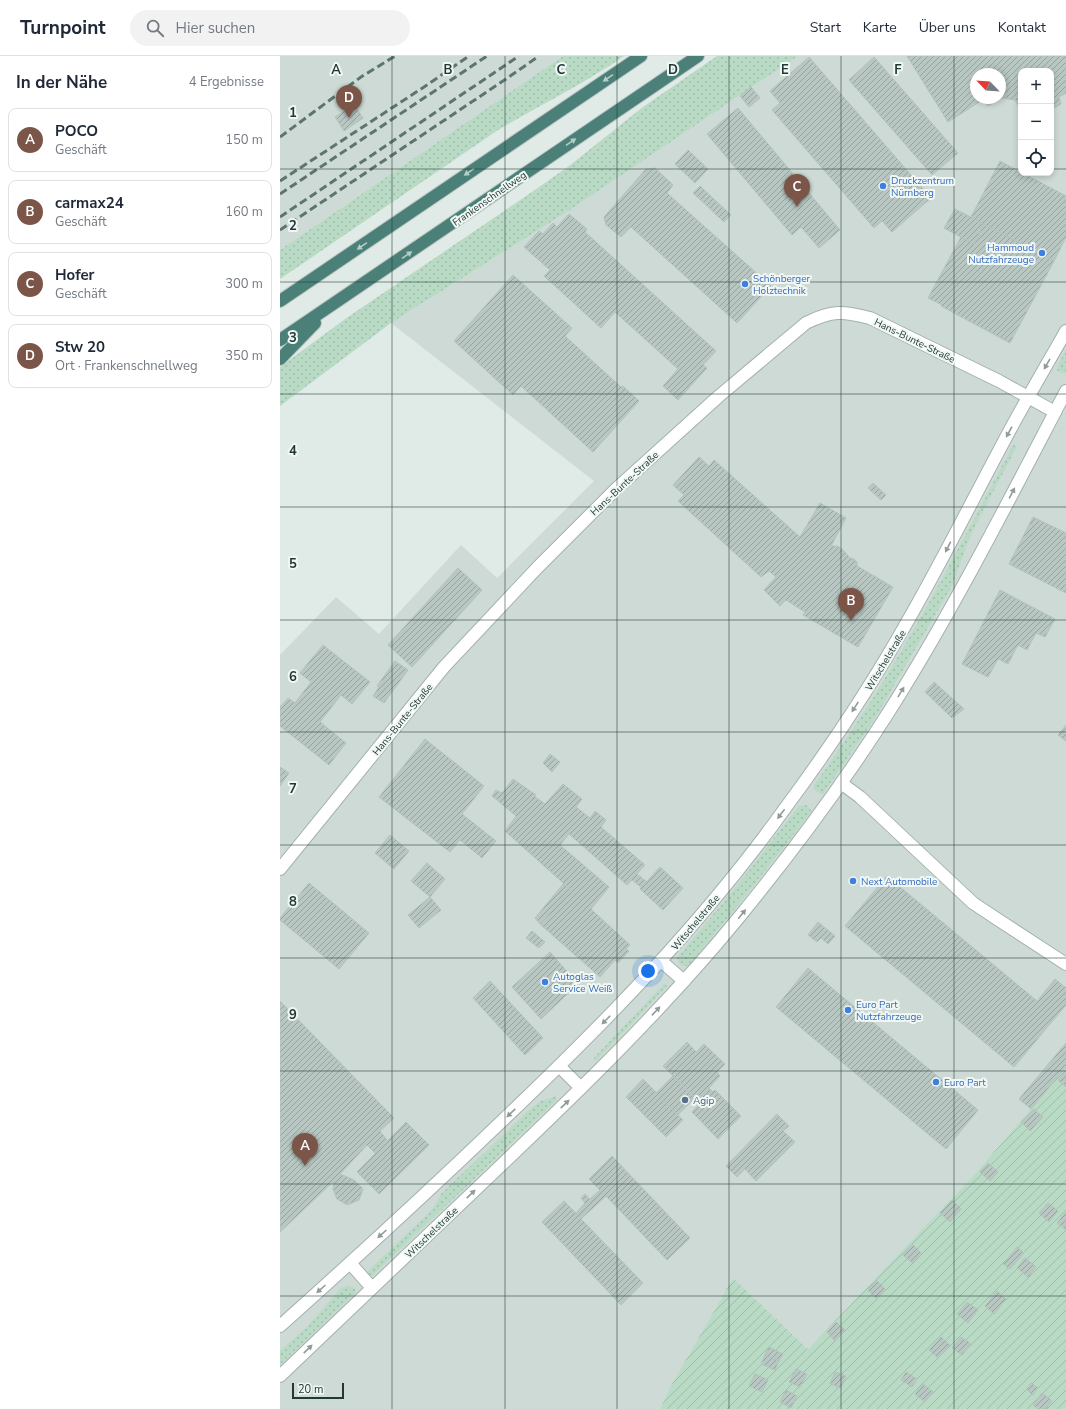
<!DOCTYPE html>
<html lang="de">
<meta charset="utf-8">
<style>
:root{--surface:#fff;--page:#f2f2f3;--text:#1f2937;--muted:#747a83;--line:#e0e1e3;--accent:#7b5548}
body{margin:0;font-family:"Nunito Sans",sans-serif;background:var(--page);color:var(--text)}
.controls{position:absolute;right:12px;top:12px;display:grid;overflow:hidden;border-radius:8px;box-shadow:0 2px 6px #0003}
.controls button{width:36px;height:36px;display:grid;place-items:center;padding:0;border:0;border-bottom:1px solid var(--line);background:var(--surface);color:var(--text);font:20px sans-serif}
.compass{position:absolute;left:690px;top:12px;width:36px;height:36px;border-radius:50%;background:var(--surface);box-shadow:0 2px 6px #0003;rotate:295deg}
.scale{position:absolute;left:12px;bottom:10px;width:52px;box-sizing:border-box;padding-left:4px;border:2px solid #213934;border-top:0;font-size:11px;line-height:14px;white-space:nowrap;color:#213934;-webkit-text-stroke:3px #f0f7f4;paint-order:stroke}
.you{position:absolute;left:368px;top:915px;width:14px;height:14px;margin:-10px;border:3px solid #fff;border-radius:50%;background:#1a73e8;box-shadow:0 0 0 6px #1a73e833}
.badge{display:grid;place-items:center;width:26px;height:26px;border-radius:50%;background:var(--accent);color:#fff;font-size:13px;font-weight:700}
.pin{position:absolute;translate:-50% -33px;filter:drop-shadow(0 1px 2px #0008)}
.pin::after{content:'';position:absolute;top:21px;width:14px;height:12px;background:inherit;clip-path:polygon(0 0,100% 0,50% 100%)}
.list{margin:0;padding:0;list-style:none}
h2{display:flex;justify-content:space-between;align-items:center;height:52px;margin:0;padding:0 16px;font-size:17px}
h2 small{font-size:13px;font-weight:400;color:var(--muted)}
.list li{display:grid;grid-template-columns:26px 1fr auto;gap:12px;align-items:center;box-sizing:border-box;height:64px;margin:0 8px 8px;padding:0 8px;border:1px solid var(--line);border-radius:8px}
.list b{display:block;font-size:15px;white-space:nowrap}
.list p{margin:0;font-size:13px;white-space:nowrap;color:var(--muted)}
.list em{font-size:13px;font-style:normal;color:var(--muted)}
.icon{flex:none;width:22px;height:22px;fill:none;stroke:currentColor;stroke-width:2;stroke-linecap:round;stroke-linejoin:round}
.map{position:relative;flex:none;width:786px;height:1353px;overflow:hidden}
header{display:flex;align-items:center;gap:24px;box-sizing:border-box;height:56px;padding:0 20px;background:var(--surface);border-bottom:1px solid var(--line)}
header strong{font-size:19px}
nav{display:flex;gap:22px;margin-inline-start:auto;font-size:14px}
.search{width:280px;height:36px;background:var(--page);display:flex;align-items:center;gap:10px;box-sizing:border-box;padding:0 14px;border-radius:22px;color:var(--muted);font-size:15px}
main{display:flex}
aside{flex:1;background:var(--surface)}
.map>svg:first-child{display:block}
</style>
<header>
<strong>Turnpoint</strong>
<div class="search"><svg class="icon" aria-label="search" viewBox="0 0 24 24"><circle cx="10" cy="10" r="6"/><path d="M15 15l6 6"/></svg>Hier suchen</div>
<nav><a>Start</a><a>Karte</a><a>Über uns</a><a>Kontakt</a></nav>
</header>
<main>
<aside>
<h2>In der Nähe<small>4 Ergebnisse</small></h2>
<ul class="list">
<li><span class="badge">A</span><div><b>POCO</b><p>Geschäft</p></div><em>150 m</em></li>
<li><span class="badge">B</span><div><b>carmax24</b><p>Geschäft</p></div><em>160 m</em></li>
<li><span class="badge">C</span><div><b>Hofer</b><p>Geschäft</p></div><em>300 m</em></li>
<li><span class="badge">D</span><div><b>Stw 20</b><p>Ort · Frankenschnellweg</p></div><em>350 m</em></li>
</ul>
</aside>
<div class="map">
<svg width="786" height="1353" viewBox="0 0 786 1353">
<defs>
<pattern id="grass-dots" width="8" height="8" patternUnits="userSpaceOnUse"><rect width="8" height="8" fill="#b9dac5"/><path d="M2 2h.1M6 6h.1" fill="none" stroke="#9fbcaa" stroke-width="1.8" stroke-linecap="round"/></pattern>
<pattern id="garden-furrows" width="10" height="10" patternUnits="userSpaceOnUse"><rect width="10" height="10" fill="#b9dac5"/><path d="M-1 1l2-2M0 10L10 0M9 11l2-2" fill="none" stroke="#9fbcaa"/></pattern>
<pattern id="building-hatch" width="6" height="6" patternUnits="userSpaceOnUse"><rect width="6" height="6" fill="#b8c7c2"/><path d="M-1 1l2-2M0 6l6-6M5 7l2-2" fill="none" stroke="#95a39e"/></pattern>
</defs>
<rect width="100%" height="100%" fill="#e0eae6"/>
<g fill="#cedad5" fill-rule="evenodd">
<polygon points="0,0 283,0 0,194"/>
<path d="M518 0H786V1011L696 1117 528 1293 453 1222 389 1333 380 1353H0V599L56 541 99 578 181 489 217 522 314 425 111 267 290 154ZM741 15H771V117H741ZM696 18H720V42H696Z"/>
</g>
<g fill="url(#grass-dots)">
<path d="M283 0H344C304 28 260 49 218 74L0 223V194Z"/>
<polygon points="437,0 518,0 290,154 111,267 0,350 0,311 68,261 252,136 289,110 363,51"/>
<polygon points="786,294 786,317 781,317 777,314 779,307"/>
<path d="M733 389 737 390 691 478 672 530 595 662 543 738 538 736 534 733V729C612 623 672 505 733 389Z"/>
<polygon points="526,749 532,755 459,848 408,910 402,910 398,906 397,902 456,831 519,750"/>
<polygon points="384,928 387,930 317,1004 314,1005 314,1002"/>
<polygon points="276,1040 277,1044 92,1220 88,1218 89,1214 152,1154 162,1137 249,1054 261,1045"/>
<polygon points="67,1230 75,1232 75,1237 0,1309 0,1295 27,1271 61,1232"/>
</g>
<polygon fill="url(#garden-furrows)" points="786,1011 786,1353 380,1353 389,1333 453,1222 528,1293 696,1117"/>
<g fill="url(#building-hatch)" stroke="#b2c3bd" fill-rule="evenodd">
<path d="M627 0H786V37L779 41 781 48 771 54V15H741V54L735 44 722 42 708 50 704 43 668 66ZM696 18H720V42H696Z"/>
<polygon points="529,1 651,142 612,176 602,165 594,172 492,54 500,47 490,35"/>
<polygon points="594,1 678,97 652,119 569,24"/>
<polygon points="471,31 480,42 469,51 460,40"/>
<polygon points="74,49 83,62 64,75 55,61"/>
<polygon points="458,52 560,174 539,192 521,171 512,179 427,78"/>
<polygon points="408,94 428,113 415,127 395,108"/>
<polygon points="720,105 786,140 786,181 774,205 691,161"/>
<polygon points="375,112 393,129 387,137 491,230 457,267 351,171 341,181 326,169 324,161 366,113"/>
<polygon points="420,130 451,159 444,166 413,137"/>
<polygon points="675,153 704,168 694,188 664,172"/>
<polygon points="289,158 307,173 305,176 436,295 423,309 427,312 398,344 383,330 398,313 335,256 321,272 264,220 270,214 244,191 259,175 263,178 273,167 277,171"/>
<polygon points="704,168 774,205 730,287 661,250 662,249 648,242 681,181 694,188"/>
<polygon points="233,219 292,272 285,280 341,331 343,330 359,345 313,396 241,330 233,339 174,285"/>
<polygon points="419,401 429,410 434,404 520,481 540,447 566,462 551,490 557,490 562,493 570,502 574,503 577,506 577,510 613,531 578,591 523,559 525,556 506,544 500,550 484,534 496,521 489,515 481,521 398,445 404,439 393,429"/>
<polygon points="593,427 606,439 601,444 588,432"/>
<polygon points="753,461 786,477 786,537 729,508"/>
<polygon points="178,512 202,534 132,611 108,589"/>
<polygon points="720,534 775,563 765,581 756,577 747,594 738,589 728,608 718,603 708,621 682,608"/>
<polygon points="43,589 90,626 72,648 61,639 40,666 66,687 49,709 0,670 0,651 8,642 15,647 31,626 20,617"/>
<polygon points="115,605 128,614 104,647 93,640 99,631 97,630"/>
<polygon points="654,626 684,653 672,662 645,636"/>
<polygon points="786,669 786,685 778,679"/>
<polygon points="145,683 204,730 182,758 216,785 202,802 180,784 170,796 99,741"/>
<polygon points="270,698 280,706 272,716 263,707"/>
<polygon points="0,711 9,717 0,730"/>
<polygon points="233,723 256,739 254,740 265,748 283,728 302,743 296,751 310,762 315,755 326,764 321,771 365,809 357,818 367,826 362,832 352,824 347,829 289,778 280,789 329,831 311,853 350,889 346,893 349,895 338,907 335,904 320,921 260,868 291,834 225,775 236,760 212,740 216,734 222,737"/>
<polygon points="110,779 129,795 114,813 95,797"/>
<polygon points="147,807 165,823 150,841 131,825"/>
<polygon points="380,811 403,832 383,854 360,833"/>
<polygon points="607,820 757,945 775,923 786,932 786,949 734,1011 565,870"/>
<polygon points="29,827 89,877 59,913 0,864 0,862"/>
<polygon points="284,827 291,834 260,868 255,862"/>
<polygon points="150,841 161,854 139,872 128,859"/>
<polygon points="538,866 555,880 548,888 541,882 537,886 528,879"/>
<polygon points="252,875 265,886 259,892 246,882"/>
<polygon points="270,896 290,919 288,921 296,930 261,963 232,931"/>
<polygon points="528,912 698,1054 666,1093 496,951"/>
<polygon points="210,925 263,982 245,999 193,942"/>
<polygon points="0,945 114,1062 100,1075 107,1084 95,1097 87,1089 60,1118 74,1124 83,1133 79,1144 67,1149 57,1143 53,1133 54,1125 0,1176"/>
<polygon points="407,986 416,996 424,988 445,1008 437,1016 440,1020 429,1032 433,1036 435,1034 461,1060 438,1083 412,1056 420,1047 383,1010"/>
<polygon points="786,987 786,1011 751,1053 739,1043"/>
<polygon points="786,1015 786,1031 778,1024"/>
<polygon points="393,1020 415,1042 398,1059 376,1037"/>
<polygon points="363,1023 403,1064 386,1081 346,1041"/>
<polygon points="754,1053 763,1061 750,1075 741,1066"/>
<polygon points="497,1058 509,1070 503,1075 515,1086 476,1125 465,1113 457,1121 446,1110"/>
<polygon points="126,1066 149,1089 99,1138 77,1116"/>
<polygon points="332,1100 410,1182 387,1204 326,1140 301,1163 363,1227 341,1249 262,1166 284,1145 296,1157 305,1147 301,1142 305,1138 310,1143 320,1134 309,1123"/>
<polygon points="708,1107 718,1116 710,1125 700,1116"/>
<polygon points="672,1144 681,1153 670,1166 660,1157"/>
<polygon points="768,1147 778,1155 769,1166 759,1157"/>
<polygon points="785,1157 786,1157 786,1174 777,1167"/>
<polygon points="632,1188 641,1197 632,1207 622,1198"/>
<polygon points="737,1191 744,1197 730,1213 723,1208"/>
<polygon points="745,1202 756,1211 748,1221 737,1212"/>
<polygon points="596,1224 606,1234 597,1243 588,1234"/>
<polygon points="717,1235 726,1243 714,1258 705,1250"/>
<polygon points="687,1246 698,1254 688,1267 677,1258"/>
<polygon points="556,1266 565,1274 555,1285 547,1276"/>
<polygon points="661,1281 670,1289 658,1302 649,1294"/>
<polygon points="681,1281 691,1288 682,1299 672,1292"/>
<polygon points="489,1291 503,1298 499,1305 485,1299"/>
<polygon points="485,1299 499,1305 495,1314 481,1308"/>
<polygon points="516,1313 527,1318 520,1331 509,1326"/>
<polygon points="555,1316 566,1320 561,1332 550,1328"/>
<polygon points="626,1316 637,1323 632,1331 621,1324"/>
<polygon points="475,1318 488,1324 482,1336 469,1330"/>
<polygon points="751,1327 758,1332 753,1339 746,1333"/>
<polygon points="643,1328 653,1336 645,1346 635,1338"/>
<polygon points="506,1334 517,1340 511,1352 500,1346"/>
<polygon points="762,1337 772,1345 766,1353 758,1353 753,1349"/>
</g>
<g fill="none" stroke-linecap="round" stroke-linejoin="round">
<defs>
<g id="minor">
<polyline points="561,727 580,741 693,847 714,861 786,908"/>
<path d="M0 813 164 611 257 512 336 433 439 340 526 267C552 254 563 255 590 262L719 325 775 356"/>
<polyline points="381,905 404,925"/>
<polyline points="279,1010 301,1032"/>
</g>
<g id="tertiary">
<polyline points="70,1207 92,1232"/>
<path d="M0 1270C75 1203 149 1135 222 1065 325 967 423 867 506 751 549 693 590 632 626 568 660 509 691 447 723 387 743 349 765 312 786 275"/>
<path d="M0 1320C71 1252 142 1185 213 1117 299 1035 385 952 460 860 514 794 565 725 610 654 675 551 730 442 786 335"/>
</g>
<g id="trunk">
<polyline points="0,245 361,0"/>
<polyline points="0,284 418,0"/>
<polyline points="0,303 35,267"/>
</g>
</defs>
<use href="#minor" stroke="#a3b1ad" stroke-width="14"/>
<use href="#tertiary" stroke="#a3b1ad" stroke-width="14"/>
<use href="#trunk" stroke="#bcc4c2" stroke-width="14"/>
<use href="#minor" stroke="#fff" stroke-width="12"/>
<use href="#tertiary" stroke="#fff" stroke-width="12"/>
<use href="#trunk" stroke="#4a8078" stroke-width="12"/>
<g stroke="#5c7570" stroke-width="3" stroke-dasharray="8 4" stroke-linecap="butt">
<polyline points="0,81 81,21 115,0"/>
<polyline points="0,125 144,31 189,0"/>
<polyline points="0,138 207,0"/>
<polyline points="0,161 239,0"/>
<polyline points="0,174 226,23 259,0"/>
</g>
</g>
<defs><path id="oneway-solid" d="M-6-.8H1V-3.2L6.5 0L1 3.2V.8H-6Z"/></defs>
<g fill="#b6cdc9">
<use href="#oneway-solid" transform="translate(328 22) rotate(146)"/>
<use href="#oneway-solid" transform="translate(291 86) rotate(-34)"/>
<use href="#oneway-solid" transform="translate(189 116) rotate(146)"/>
<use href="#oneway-solid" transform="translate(82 190) rotate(146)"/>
<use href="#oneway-solid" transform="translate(127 199) rotate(-34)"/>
</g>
<g fill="#909c9a">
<use href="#oneway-solid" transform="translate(767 308) rotate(120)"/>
<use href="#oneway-solid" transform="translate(729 376) rotate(119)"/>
<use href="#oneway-solid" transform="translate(732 437) rotate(-62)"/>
<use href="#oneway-solid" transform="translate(668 491) rotate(117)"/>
<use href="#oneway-solid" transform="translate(621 636) rotate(-59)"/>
<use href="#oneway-solid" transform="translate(575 651) rotate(123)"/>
<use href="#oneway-solid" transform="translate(501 758) rotate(127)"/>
<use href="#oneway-solid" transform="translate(462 858) rotate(-51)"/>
<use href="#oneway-solid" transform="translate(376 955) rotate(-47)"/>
<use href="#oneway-solid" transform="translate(326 964) rotate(135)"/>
<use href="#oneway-solid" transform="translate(285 1048) rotate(-44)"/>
<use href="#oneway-solid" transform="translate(231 1057) rotate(136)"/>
<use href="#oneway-solid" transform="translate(191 1138) rotate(-44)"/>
<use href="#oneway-solid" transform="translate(102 1178) rotate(138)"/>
<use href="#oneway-solid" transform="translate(41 1233) rotate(138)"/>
<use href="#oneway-solid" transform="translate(28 1293) rotate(-44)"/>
</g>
<path fill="none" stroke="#213934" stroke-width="1" stroke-opacity="0.55" d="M112 0V1353M225 0V1353M337 0V1353M449 0V1353M561 0V1353M674 0V1353M0 113H741M771 113H786M0 226H786M0 338H786M0 451H786M0 564H786M0 676H786M0 789H786M0 902H786M0 1015H786M0 1128H786M0 1240H786"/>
<g fill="#3f7fe0" stroke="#f0f7f4" stroke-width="1.5">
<circle cx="603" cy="130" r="4"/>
<circle cx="762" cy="197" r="4"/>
<circle cx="465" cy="228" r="4"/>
<circle cx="573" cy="825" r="4"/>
<circle cx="265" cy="926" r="4"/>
<circle cx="568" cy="954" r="4"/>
<circle cx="656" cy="1026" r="4"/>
</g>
<circle fill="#5c6f8a" stroke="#f0f7f4" stroke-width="1.5" cx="405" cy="1044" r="4"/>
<g text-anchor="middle" stroke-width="4" stroke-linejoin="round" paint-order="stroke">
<g font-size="10" fill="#366cbe" stroke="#f0f7f4" text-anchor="start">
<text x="611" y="128">Druckzentrum<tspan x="611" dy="12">Nürnberg</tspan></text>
<text x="754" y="195" text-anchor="end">Hammoud<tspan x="754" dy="12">Nutzfahrzeuge</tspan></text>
<text x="473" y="226">Schönberger<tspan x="473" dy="12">Holztechnik</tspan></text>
<text x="581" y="829">Next Automobile</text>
<text x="273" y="924">Autoglas<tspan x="273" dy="12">Service Weiß</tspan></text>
<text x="576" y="952">Euro Part<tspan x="576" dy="12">Nutzfahrzeuge</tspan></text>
<text x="664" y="1030">Euro Part</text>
</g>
<g font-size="10" fill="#213934" stroke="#f0f7f4">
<text transform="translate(209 142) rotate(-35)" y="4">Frankenschnellweg</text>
<text transform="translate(635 284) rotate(26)" y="4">Hans-Bunte-Straße</text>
<text transform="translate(344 427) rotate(-43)" y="4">Hans-Bunte-Straße</text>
<text transform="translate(605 604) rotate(-59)" y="4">Witschelstraße</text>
<text transform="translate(122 663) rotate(-51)" y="4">Hans-Bunte-Straße</text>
<text transform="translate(415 866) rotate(-50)" y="4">Witschelstraße</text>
<text transform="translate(151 1176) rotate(-44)" y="4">Witschelstraße</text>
</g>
<g font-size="10" fill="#4e5e75" stroke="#f0f7f4" text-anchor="start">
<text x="413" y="1048">Agip</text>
</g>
</g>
<g font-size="13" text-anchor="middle" font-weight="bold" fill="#213934" stroke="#f0f7f4" stroke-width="4" stroke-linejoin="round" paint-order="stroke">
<text x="56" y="18">A</text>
<text x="168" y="18">B</text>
<text x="281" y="18">C</text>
<text x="393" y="18">D</text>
<text x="505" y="18">E</text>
<text x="618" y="18">F</text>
<text x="13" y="61">1</text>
<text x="13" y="174">2</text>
<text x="13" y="286">3</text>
<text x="13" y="399">4</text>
<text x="13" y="512">5</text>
<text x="13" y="625">6</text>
<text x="13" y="737">7</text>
<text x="13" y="850">8</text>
<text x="13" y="963">9</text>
</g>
</svg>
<div class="controls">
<button>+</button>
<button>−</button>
<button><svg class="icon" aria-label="locate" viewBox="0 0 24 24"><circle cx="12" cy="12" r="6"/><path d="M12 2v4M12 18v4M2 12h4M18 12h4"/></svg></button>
</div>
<svg class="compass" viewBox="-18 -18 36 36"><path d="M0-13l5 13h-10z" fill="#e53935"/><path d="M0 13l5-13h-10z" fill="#747a83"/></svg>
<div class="scale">20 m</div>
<div class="you"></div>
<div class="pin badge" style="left:25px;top:1110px">A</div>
<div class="pin badge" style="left:571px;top:565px">B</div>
<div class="pin badge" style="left:517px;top:151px">C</div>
<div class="pin badge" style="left:69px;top:62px">D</div>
</div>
</main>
